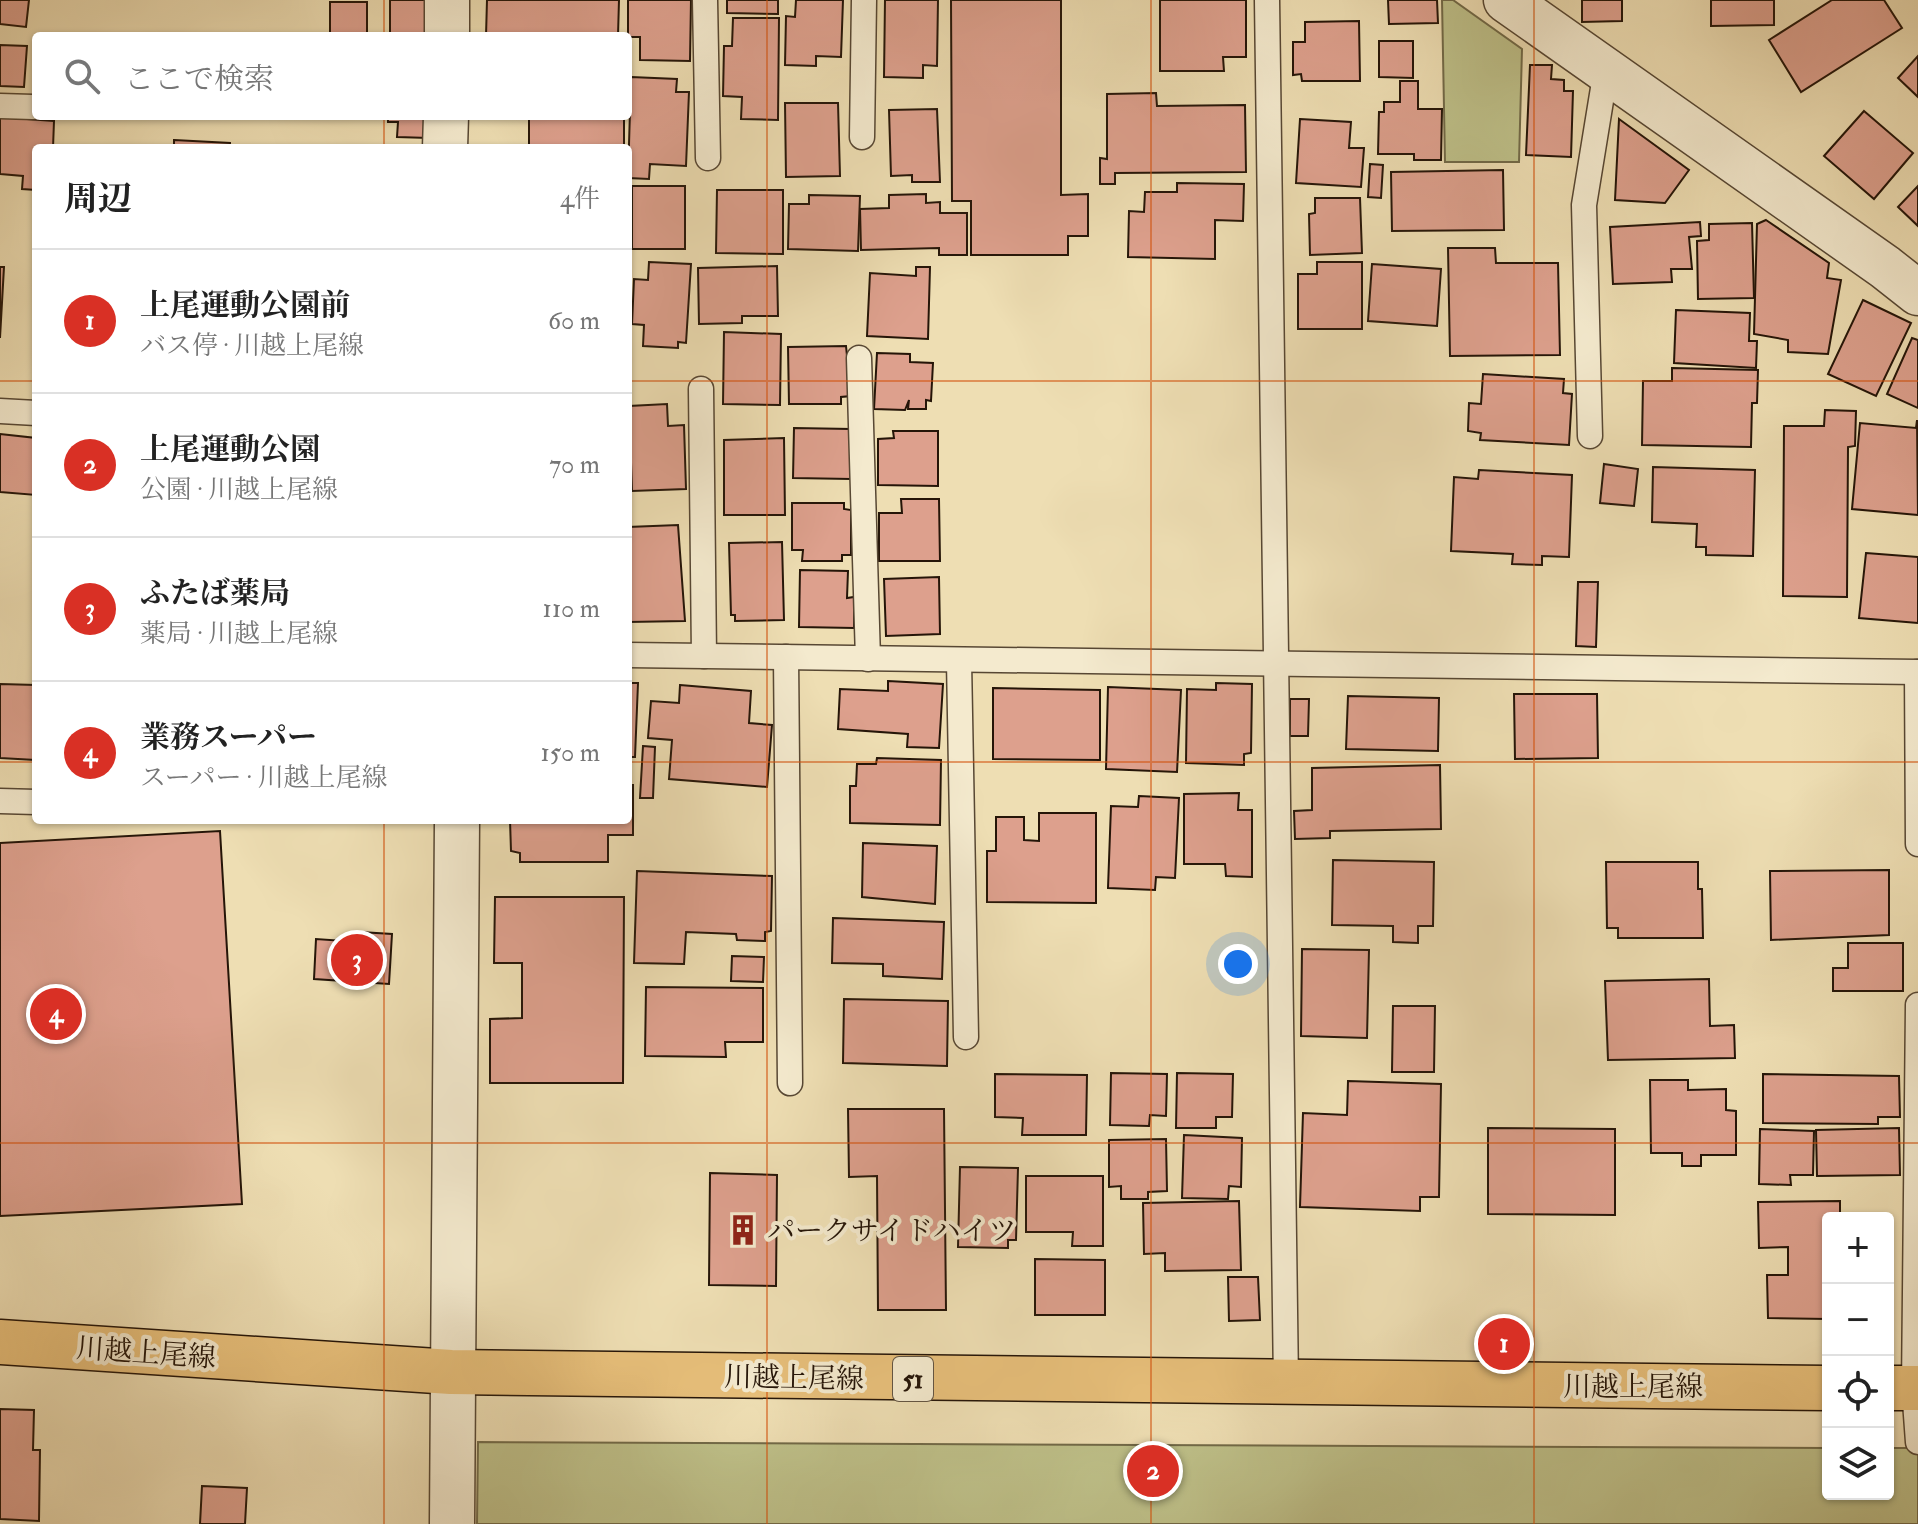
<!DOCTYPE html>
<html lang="ja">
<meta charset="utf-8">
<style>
:root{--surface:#fff;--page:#f6f6f6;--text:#222;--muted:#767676;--line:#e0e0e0;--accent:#d93025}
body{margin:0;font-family:"IM FELL Double Pica","Noto Serif JP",serif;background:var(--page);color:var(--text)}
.controls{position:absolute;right:24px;bottom:24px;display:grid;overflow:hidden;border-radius:8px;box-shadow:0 2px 6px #0004}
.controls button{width:72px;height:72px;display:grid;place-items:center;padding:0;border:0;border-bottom:2px solid var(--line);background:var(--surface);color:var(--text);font:40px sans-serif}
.you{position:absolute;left:1238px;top:964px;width:28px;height:28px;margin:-20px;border:6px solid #fff;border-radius:50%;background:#1a73e8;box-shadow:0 0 0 12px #1a73e833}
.badge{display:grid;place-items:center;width:52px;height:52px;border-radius:50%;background:var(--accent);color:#fff;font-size:26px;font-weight:700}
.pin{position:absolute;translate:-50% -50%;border:4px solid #fff;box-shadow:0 2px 8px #0006}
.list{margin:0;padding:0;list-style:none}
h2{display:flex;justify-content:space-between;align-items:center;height:104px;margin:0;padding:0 32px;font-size:34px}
h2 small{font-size:26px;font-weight:400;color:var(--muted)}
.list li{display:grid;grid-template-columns:52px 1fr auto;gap:24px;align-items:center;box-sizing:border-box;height:144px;padding:0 32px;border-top:2px solid var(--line)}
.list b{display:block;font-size:30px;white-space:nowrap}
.list p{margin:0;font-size:26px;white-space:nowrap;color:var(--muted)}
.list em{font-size:26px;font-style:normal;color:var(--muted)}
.icon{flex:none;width:44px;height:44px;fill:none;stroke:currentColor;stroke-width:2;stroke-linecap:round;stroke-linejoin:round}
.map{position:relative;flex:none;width:1918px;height:1524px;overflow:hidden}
.search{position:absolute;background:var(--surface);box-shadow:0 2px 6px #0004;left:32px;top:32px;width:600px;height:88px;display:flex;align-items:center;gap:20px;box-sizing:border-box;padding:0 28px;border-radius:8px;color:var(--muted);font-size:30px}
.panel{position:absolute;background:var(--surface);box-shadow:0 2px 6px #0004;left:32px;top:144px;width:600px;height:680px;border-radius:8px}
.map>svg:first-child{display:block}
</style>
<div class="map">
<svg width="1918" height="1524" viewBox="0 0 1918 1524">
<rect width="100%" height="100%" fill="#eedeb3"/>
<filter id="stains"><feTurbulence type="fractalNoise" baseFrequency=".0025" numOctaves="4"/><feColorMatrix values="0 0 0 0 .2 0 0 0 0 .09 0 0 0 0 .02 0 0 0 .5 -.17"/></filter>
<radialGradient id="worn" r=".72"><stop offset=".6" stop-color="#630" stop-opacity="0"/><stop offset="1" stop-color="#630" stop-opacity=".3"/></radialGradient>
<g fill="#bec089" stroke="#726a48" stroke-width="2">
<polygon points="1442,0 1453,0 1522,49 1519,162 1445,162"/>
<polygon points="478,1442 1828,1448 1828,1494 1888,1494 1888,1448 1918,1448 1918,1524 477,1524"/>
</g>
<g fill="#dda08d" stroke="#251508" stroke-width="2">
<polygon points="0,0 29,0 26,27 0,24"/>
<rect x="390" y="0" width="39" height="36"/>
<polygon points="487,0 619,0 618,36 486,36"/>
<polygon points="628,0 691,0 690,61 640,60 640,37 628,37"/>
<polygon points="727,0 778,0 778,14 727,13"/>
<polygon points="796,0 843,0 841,57 816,56 816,66 785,65 786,16 795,17"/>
<polygon points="885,0 938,0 937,66 923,65 923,78 884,77"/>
<polygon points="951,0 1061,0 1061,195 1088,194 1088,236 1068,236 1068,255 971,255 971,201 952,201"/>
<polygon points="1160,0 1246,0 1246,57 1223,57 1224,71 1160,71"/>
<polygon points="1388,0 1437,0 1438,23 1389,24"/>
<polygon points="1582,0 1622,0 1622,21 1582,22"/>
<polygon points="1711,0 1774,0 1774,25 1711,26"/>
<polygon points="1832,0 1884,0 1902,28 1801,92 1769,40"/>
<rect x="330" y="2" width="37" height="34"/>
<polygon points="733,18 779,18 778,120 741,119 742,97 723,96 724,46 732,46"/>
<polygon points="1359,21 1360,81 1302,81 1301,74 1293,75 1293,42 1305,42 1305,22"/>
<polygon points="1379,41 1413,41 1413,78 1379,77"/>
<polygon points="0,45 27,46 24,87 0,86"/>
<polygon points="1918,56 1918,97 1898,78"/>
<polygon points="1530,65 1552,65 1551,79 1564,80 1564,91 1573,91 1571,157 1526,155"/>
<polygon points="631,77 677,79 676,92 689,92 686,166 650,164 649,179 628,178"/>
<polygon points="1400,81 1418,81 1418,109 1442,109 1441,160 1414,160 1414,154 1378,154 1379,112 1384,112 1384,102 1400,102"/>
<polygon points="1156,93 1157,106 1245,105 1246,172 1115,173 1115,184 1100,184 1100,158 1107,159 1107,94"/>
<polygon points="785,103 838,103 840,176 786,177"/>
<polygon points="937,109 940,182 912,182 912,175 891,176 889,110"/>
<polygon points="1864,111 1913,153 1874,199 1824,156"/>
<polygon points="388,116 429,116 429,138 397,137 398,122 388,122"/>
<rect x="529" y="116" width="95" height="32"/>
<polygon points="0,117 54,121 53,148 36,148 36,190 22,189 23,176 0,174"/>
<polygon points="1300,119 1351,122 1349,148 1364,148 1361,187 1296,183"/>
<polygon points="1619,119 1689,170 1665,203 1615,200"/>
<polygon points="174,140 230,143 230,148 174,148"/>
<polygon points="1370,164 1383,165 1381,198 1368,197"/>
<polygon points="1503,170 1504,230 1392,231 1391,172"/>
<polygon points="1177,183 1244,184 1243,221 1215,220 1215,259 1128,257 1129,211 1144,212 1145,192 1177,192"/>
<rect x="632" y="186" width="53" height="63"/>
<polygon points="1918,186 1918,226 1898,207"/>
<polygon points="717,190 783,190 783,254 716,253"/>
<polygon points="926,194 926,203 940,202 940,213 967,213 967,255 939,255 939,248 861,250 860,209 889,208 889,195"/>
<polygon points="809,195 860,196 858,251 788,249 789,204 809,204"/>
<polygon points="1315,198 1360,198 1362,253 1310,255 1309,214 1315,213"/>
<polygon points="1766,220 1829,263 1827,278 1841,280 1828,354 1788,352 1788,340 1754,334 1757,224"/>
<polygon points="1700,222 1701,236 1689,237 1692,269 1671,269 1672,282 1613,284 1610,227"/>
<polygon points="1752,223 1754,298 1698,299 1697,241 1709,240 1709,224"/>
<polygon points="1448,248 1495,248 1496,263 1558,263 1560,355 1450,356"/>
<polygon points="649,262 691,264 686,343 678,342 678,348 643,346 644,325 632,324 634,279 648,280"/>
<polygon points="1317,262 1362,262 1362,329 1298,329 1298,274 1317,274"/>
<polygon points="1372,264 1441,269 1437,326 1368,321"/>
<polygon points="777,266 778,316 742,316 742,323 699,324 698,268"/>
<polygon points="0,267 4,267 0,338"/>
<polygon points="916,267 930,267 928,339 867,336 870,273 916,276"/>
<polygon points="1863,300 1911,323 1876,396 1828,374"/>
<polygon points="1676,310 1750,313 1749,341 1757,341 1756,368 1674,363"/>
<polygon points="724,332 781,334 780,405 723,404"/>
<polygon points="1912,338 1918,340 1918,408 1887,394"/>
<polygon points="846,346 851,396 841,397 841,404 789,404 788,347"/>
<polygon points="877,353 910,354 910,362 933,363 931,401 926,400 926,409 908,409 909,400 905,410 874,409"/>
<polygon points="1672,368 1758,370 1757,403 1752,403 1751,447 1642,445 1643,381 1672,381"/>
<polygon points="1483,374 1564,379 1563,393 1572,394 1569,445 1480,440 1481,433 1468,431 1469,403 1481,404"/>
<polygon points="667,404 668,426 684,425 686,489 632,491 629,406"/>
<polygon points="1825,410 1856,411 1855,446 1848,447 1847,597 1783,596 1784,426 1824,426"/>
<polygon points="1917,420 1918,515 1852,509 1860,423 1916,428"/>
<polygon points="794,428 851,429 851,479 793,478"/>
<polygon points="893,431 938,431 938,486 878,485 878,439 894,438"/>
<polygon points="0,434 36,438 36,495 0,492"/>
<polygon points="784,438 785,515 724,515 724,440"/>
<polygon points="1604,464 1638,469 1634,506 1600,503"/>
<polygon points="1653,467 1755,470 1753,556 1706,555 1706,547 1696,547 1697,524 1652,522"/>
<polygon points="1479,470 1572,475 1569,557 1542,556 1542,565 1512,564 1513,554 1451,551 1454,477 1478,479"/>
<polygon points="901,499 939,499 940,561 879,561 879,513 902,513"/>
<polygon points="792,503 844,503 844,509 851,510 851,555 842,555 842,561 802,561 803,550 792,550"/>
<polygon points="678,525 685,621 628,622 628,527"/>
<polygon points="782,542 784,620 735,621 735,615 731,615 729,543"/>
<polygon points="1866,553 1918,557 1918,623 1859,618"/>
<polygon points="800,570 848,571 847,598 854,597 854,628 799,627"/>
<polygon points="939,577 940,634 886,636 884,579"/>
<polygon points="1578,582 1598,582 1596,647 1576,646"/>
<polygon points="888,681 943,684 939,748 907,747 908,734 838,729 840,689 888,691"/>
<polygon points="628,683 638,683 635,757 628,757"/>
<polygon points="1216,683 1252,684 1251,753 1244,754 1244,765 1186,763 1187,689 1216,690"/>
<polygon points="0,684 36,685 36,779 35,760 0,758"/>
<polygon points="680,685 751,691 749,723 772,725 767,787 669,779 672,740 648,738 651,701 679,703"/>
<polygon points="1108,687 1181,690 1177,772 1106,769"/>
<polygon points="993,688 1100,690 1100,760 993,759"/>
<polygon points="1514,694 1597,694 1598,758 1515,759"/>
<polygon points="1348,696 1439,698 1438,751 1346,749"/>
<polygon points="1290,699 1309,699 1308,736 1290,736"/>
<polygon points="643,746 655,747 653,798 640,798"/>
<polygon points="877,758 941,760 940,825 850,823 850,786 856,786 857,764 876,764"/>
<polygon points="1440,765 1441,829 1330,831 1330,838 1295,839 1294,811 1312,810 1312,768"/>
<polygon points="628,785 633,785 633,835 608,835 608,862 520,862 520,853 511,851 510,820 628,820"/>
<polygon points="1239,793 1238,810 1252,810 1252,877 1226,876 1225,864 1184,864 1184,794"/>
<polygon points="1139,796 1179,798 1175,878 1156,877 1155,890 1108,888 1111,806 1138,807"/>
<polygon points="1039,813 1096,813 1096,903 987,902 987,851 996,851 996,817 1024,817 1024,840 1039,841"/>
<polygon points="220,831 242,1204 0,1216 0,843"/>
<polygon points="863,843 937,846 935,904 862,897"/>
<polygon points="1333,860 1434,862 1433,926 1418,926 1418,943 1393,942 1393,926 1332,925"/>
<polygon points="1606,862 1698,862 1698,889 1702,889 1703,938 1618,938 1618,928 1607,928"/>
<polygon points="1889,870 1889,935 1771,940 1770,871"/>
<polygon points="637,871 772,876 771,931 765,932 765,941 737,940 736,934 686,932 684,964 634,963"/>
<polygon points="495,897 624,897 623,1083 490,1083 490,1019 522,1018 522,963 494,963"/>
<polygon points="833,918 944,922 942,979 883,976 883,964 832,963"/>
<polygon points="360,932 392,934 389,984 314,979 316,939 359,942"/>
<polygon points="1848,943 1903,943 1903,991 1833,991 1833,968 1848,968"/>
<polygon points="1302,949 1369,950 1367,1038 1301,1036"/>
<polygon points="732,956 764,957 763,982 731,981"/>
<polygon points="1709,979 1710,1026 1734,1025 1735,1058 1608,1060 1605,981"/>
<polygon points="646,987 763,988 763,1042 725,1042 726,1057 645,1056"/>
<polygon points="844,999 948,1001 947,1066 843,1063"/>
<polygon points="1393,1006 1435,1006 1434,1072 1392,1072"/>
<polygon points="1111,1073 1167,1074 1166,1116 1150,1115 1149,1126 1110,1125"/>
<polygon points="1177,1073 1233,1074 1232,1117 1216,1117 1216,1128 1176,1128"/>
<polygon points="995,1074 1087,1075 1086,1135 1022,1135 1023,1118 995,1117"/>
<polygon points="1763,1074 1899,1076 1900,1117 1878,1117 1878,1124 1763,1123"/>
<polygon points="1650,1080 1688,1080 1688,1090 1726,1089 1726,1110 1736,1111 1736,1155 1701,1155 1701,1166 1682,1166 1682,1153 1651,1153"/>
<polygon points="1348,1081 1441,1084 1439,1197 1420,1197 1420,1211 1300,1207 1303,1113 1347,1115"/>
<polygon points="848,1109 944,1109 946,1310 878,1310 877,1176 849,1177"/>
<polygon points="1488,1128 1615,1129 1615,1215 1488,1214"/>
<polygon points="1899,1128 1900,1175 1817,1176 1816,1130"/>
<polygon points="1760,1129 1814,1131 1813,1175 1790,1175 1791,1185 1759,1184"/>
<polygon points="1184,1135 1242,1138 1241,1187 1229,1186 1228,1199 1182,1198"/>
<polygon points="1166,1139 1167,1191 1148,1192 1148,1199 1121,1199 1121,1186 1109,1187 1109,1140"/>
<polygon points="960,1167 1018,1168 1016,1240 1008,1240 1008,1248 958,1247"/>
<polygon points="710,1173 777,1175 776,1286 709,1285"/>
<polygon points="1026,1176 1103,1176 1103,1246 1072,1246 1073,1232 1026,1232"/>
<polygon points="1239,1201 1241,1270 1165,1271 1165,1253 1144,1254 1143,1203"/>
<polygon points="1840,1201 1840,1218 1828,1218 1828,1319 1768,1318 1767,1275 1788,1275 1788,1247 1759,1248 1758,1202"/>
<polygon points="1035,1259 1105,1260 1105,1315 1035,1315"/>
<polygon points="1228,1277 1258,1277 1260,1320 1229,1321"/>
<polygon points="0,1409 34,1410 33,1450 40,1450 39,1521 0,1519"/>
<polygon points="202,1486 247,1488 245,1524 200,1524"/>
</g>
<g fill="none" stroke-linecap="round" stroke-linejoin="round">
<defs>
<g id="lane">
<polyline points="705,0 708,158"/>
<polyline points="1267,0 1286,1384"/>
<polyline points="0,106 33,107"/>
<polyline points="862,137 864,0"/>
<polyline points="859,358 868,659"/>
<polyline points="701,389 704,656"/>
<polyline points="0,411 36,413"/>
<polyline points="1590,436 1584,205 1606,70"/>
<polyline points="628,655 1918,672"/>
<polyline points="786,657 790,1083"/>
<polyline points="959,661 966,1037"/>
<polyline points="1917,672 1918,844"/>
<polyline points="0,801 36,802"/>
<polyline points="1918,1005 1914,1388 1918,1442"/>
</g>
<g id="street">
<polyline points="1506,0 1885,267 1918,293"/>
<polyline points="447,36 447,0"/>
<polyline points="445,148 446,116"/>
<polyline points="452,1524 457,820"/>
</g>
<g id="primary">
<polyline points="0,1342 451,1372 1828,1388"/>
<polyline points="1888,1388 1918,1388"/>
</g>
</defs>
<use href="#lane" stroke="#574733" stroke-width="27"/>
<use href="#street" stroke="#574733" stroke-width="47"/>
<use href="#primary" stroke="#251508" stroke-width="47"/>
<use href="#lane" stroke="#f4eace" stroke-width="24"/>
<use href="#street" stroke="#f4eace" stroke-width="44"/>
<use href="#primary" stroke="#e7bf7a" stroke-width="44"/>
</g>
<path fill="none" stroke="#d4520c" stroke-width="2" stroke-opacity="0.55" d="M384 0V36M767 0V1524M1151 0V1524M1534 0V1524M384 116V148M0 381H36M628 381H1918M0 762H36M628 762H1918M384 820V1524M0 1143H1918"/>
<defs>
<symbol id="building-bare" viewBox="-9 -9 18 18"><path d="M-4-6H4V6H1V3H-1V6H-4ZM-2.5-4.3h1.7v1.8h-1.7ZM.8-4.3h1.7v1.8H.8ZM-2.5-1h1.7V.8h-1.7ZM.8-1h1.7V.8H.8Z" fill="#8f2418" stroke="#f4eace" stroke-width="2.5" paint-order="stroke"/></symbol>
</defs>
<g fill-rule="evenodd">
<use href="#building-bare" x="721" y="1208" width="44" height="44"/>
</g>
<g text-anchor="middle" stroke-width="8" stroke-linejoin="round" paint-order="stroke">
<rect fill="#f4eace" stroke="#635543" stroke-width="2" x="893" y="1357" width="40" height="44" rx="6"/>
<g font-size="26" font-weight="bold" fill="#251508">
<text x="913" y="1388">51</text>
</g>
<g font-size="28" fill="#251508" stroke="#f4eace" text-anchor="start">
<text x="767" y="1240">パークサイドハイツ</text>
</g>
<g font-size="28" fill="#251508" stroke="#f4eace">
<text transform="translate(146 1352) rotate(4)" y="10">川越上尾線</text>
<text transform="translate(794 1377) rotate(1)" y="10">川越上尾線</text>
<text x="1633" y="1396">川越上尾線</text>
</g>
</g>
<rect width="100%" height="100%" filter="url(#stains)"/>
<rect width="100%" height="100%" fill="url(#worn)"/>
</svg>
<div class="controls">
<button>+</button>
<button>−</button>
<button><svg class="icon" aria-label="locate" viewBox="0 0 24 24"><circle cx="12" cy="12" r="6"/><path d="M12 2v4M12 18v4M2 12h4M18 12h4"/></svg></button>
<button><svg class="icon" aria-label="layers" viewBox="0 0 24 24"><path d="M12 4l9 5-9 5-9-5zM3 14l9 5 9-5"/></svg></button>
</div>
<div class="you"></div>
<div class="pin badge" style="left:1504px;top:1344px">1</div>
<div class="pin badge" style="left:1153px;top:1471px">2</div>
<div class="pin badge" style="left:357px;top:960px">3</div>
<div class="pin badge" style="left:56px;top:1014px">4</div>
<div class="search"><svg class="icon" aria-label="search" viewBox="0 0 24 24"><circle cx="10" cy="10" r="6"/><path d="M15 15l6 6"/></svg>ここで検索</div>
<section class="panel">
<h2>周辺<small>4件</small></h2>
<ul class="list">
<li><span class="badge">1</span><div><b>上尾運動公園前</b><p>バス停 · 川越上尾線</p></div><em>60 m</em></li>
<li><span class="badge">2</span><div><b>上尾運動公園</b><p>公園 · 川越上尾線</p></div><em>70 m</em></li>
<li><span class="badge">3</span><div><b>ふたば薬局</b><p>薬局 · 川越上尾線</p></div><em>110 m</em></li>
<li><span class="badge">4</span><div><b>業務スーパー</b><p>スーパー · 川越上尾線</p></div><em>150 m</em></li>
</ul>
</section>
</div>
